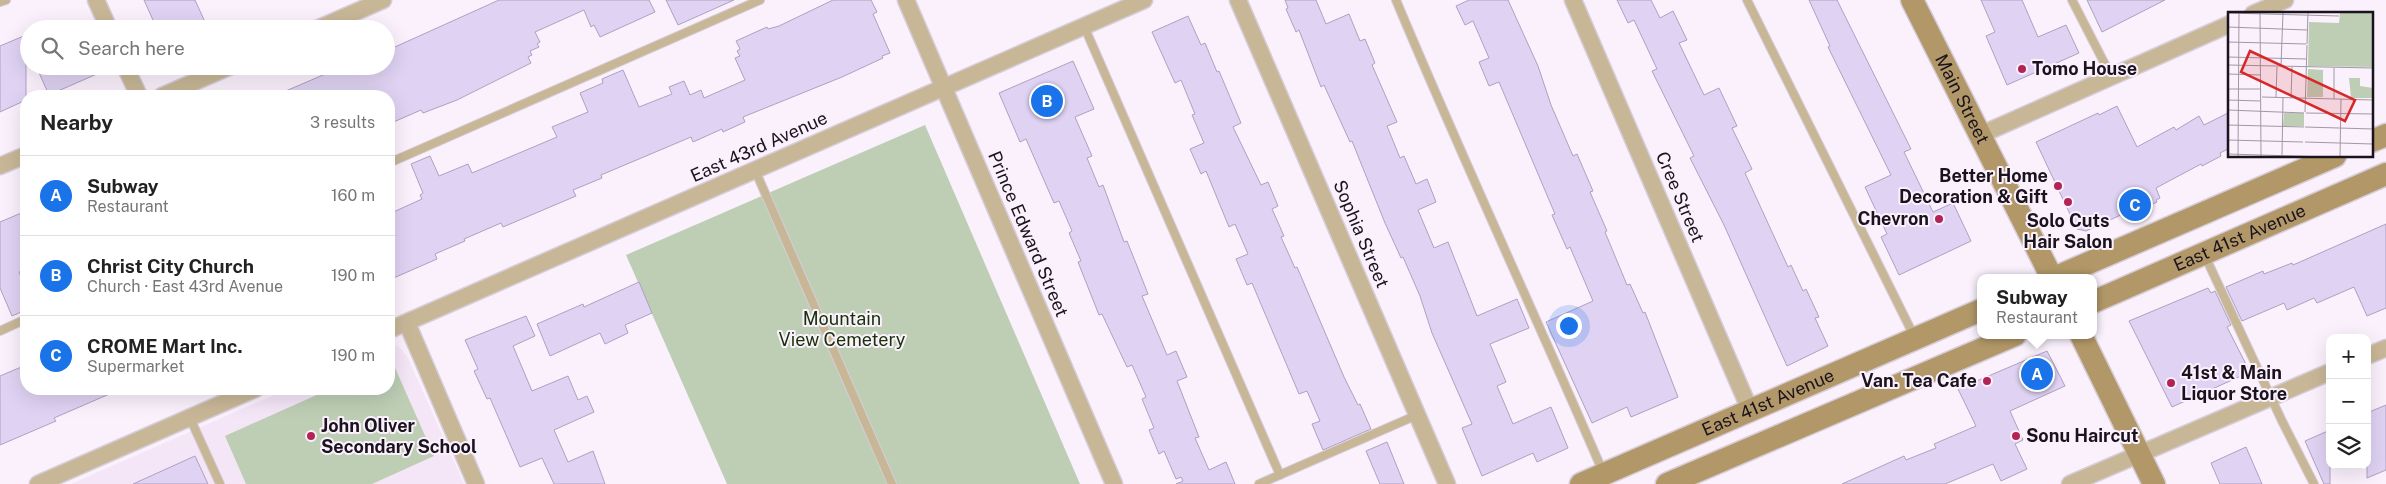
<!DOCTYPE html>
<meta charset="utf-8">
<style>
:root{--surface:#fff;--page:#f6f6f6;--text:#222;--muted:#767676;--line:#e0e0e0;--accent:#1a73e8}
body{margin:0;font-family:"Public Sans",sans-serif;background:var(--page);color:var(--text)}
.controls{position:absolute;right:15px;bottom:15px;display:grid;overflow:hidden;border-radius:10px;box-shadow:0 5px 20px #0002}
.controls button{width:45px;height:45px;display:grid;place-items:center;padding:0;border:0;border-bottom:1px solid var(--line);background:var(--surface);color:var(--text);font:25px sans-serif}
.you{position:absolute;left:1568px;top:325px;width:18px;height:18px;margin:-12px;border:4px solid #fff;border-radius:50%;background:#1a73e8;box-shadow:0 0 0 8px #1a73e833}
.badge{display:grid;place-items:center;width:32px;height:32px;border-radius:50%;background:var(--accent);color:#fff;font-size:16px;font-weight:700}
.pin{position:absolute;translate:-50% -50%;border:2px solid #fff;box-shadow:0 1px 5px #0006}
.popup{position:absolute;left:1977px;top:274px;width:120px;height:65px;box-sizing:border-box;display:grid;place-content:center;border-radius:10px;background:var(--surface);filter:drop-shadow(0 1px 4px #0005);font-size:16px;white-space:nowrap;color:var(--muted)}
.popup b{font-size:19px;color:var(--text)}
.popup::after{content:'';position:absolute;left:50%;top:100%;margin-left:-10px;border:10px solid transparent;border-top-color:var(--surface)}
.list{margin:0;padding:0;list-style:none}
h2{display:flex;justify-content:space-between;align-items:center;height:65px;margin:0;padding:0 20px;font-size:21px}
h2 small{font-size:16px;font-weight:400;color:var(--muted)}
.list li{display:grid;grid-template-columns:32px 1fr auto;gap:15px;align-items:center;box-sizing:border-box;height:80px;padding:0 20px;border-top:1px solid var(--line)}
.list b{display:block;font-size:19px;white-space:nowrap}
.list p{margin:0;font-size:16px;white-space:nowrap;color:var(--muted)}
.list em{font-size:16px;font-style:normal;color:var(--muted)}
.icon{flex:none;width:28px;height:28px;fill:none;stroke:currentColor;stroke-width:2;stroke-linecap:round;stroke-linejoin:round}
.map{position:relative;flex:none;width:2386px;height:484px;overflow:hidden}
.search{position:absolute;background:var(--surface);box-shadow:0 5px 20px #0002;left:20px;top:20px;width:375px;height:55px;display:flex;align-items:center;gap:12px;box-sizing:border-box;padding:0 18px;border-radius:28px;color:var(--muted);font-size:19px}
.panel{position:absolute;background:var(--surface);box-shadow:0 5px 20px #0002;left:20px;top:90px;width:375px;height:305px;border-radius:20px}
.map>svg:first-child{display:block}
</style>
<div class="map">
<svg width="2386" height="484" viewBox="0 0 2386 484">
<rect width="100%" height="100%" fill="#faf1fd"/>
<polygon fill="#f4e5f7" points="389,346 398,346 407,356 464,484 71,484 288,389 389,389"/>
<g fill="#bdceb5">
<polygon points="925,125 1080,484 727,484 626,255"/>
<polygon points="392,361 434,456 372,484 246,484 225,436 330,389 389,389 389,363"/>
</g>
<g fill="#dfd2f3" stroke="#aea1c0">
<polygon points="144,0 195,0 205,22 190,29 157,29"/>
<polygon points="499,0 649,0 655,12 600,37 594,25 591,27 584,10 535,32 540,42 537,44 539,47 530,51 532,55 528,57 531,63 457,100 423,113 421,110 389,124 389,96 274,96 344,66 386,66 386,51"/>
<polygon points="666,0 734,0 678,25"/>
<polygon points="833,0 871,0 877,12 873,14 890,53 882,56 883,58 842,77 743,117 745,122 723,132 722,129 693,142 691,137 601,175 602,178 573,190 576,196 503,227 501,223 464,239 465,241 435,254 437,259 389,280 389,214 422,199 420,195 423,193 411,164 430,156 439,176 468,164 472,173 557,137 552,127 588,112 580,93 603,83 602,79 623,70 639,107 672,94 669,87 684,81 690,95 701,90 704,98 745,80 735,58 740,56 737,51 740,49 736,41 767,27 768,29 779,26"/>
<polygon points="1285,0 1316,0 1326,24 1349,14 1360,41 1365,39 1375,63 1372,65 1397,122 1387,126 1400,158 1404,156 1416,184 1427,179 1436,202 1418,210 1434,248 1448,242 1477,316 1517,299 1529,328 1490,344 1506,382 1497,386 1513,424 1551,407 1568,448 1537,462 1533,453 1482,476 1462,428 1472,424 1432,333 1420,296 1403,257 1401,258 1385,223 1352,141 1350,142 1324,85 1321,87 1299,30 1296,32 1286,9 1288,8"/>
<polygon points="1469,0 1508,0 1538,66 1551,105 1573,156 1577,154 1593,191 1590,192 1607,231 1605,232 1627,285 1630,284 1643,313 1645,312 1678,397 1631,417 1627,407 1592,423 1546,322 1593,301 1570,247 1567,249 1552,215 1555,214 1499,82 1489,86 1479,62 1489,58 1473,21 1465,25 1456,6"/>
<polygon points="1617,0 1651,0 1660,18 1673,11 1687,40 1679,43 1704,95 1719,88 1737,126 1732,128 1752,169 1745,173 1788,267 1791,265 1803,291 1806,289 1819,317 1815,318 1828,346 1787,366 1724,225 1690,158 1694,156 1652,71 1657,69 1634,20 1628,23"/>
<polygon points="1809,0 1837,0 1911,149 1904,152 1933,212 1953,203 1971,241 1899,275 1881,237 1887,234 1865,187 1891,175 1828,47 1830,46"/>
<polygon points="1981,0 2022,0 2038,37 2066,25 2079,53 2007,85 1986,36 1995,32"/>
<polygon points="2087,0 2165,0 2102,32"/>
<polygon points="1188,16 1201,45 1205,43 1217,72 1219,71 1241,123 1233,127 1261,185 1268,182 1278,206 1272,209 1284,236 1281,237 1295,268 1297,267 1344,377 1358,405 1360,404 1371,429 1323,450 1312,424 1320,421 1307,391 1299,394 1252,283 1247,285 1236,259 1248,254 1235,224 1229,227 1206,171 1201,174 1190,149 1204,143 1192,115 1195,114 1181,80 1175,83 1152,32"/>
<polygon points="26,35 26,100 0,112 0,46"/>
<polygon points="1073,61 1094,109 1075,117 1092,156 1087,158 1099,187 1103,185 1124,242 1127,241 1137,266 1148,294 1142,296 1167,355 1176,351 1187,377 1177,381 1199,437 1195,438 1209,470 1226,462 1235,484 1176,484 1183,481 1181,477 1176,479 1164,451 1159,454 1149,430 1154,428 1142,399 1146,397 1132,365 1127,367 1102,314 1099,315 1078,262 1081,261 1069,233 1072,231 1059,201 1054,203 1026,139 1020,142 999,93"/>
<polygon points="36,66 115,66 49,95"/>
<polygon points="2117,106 2137,147 2174,127 2176,130 2199,116 2204,125 2230,112 2230,148 2220,153 2221,156 2202,166 2201,164 2156,188 2160,198 2156,200 2157,202 2139,210 2138,207 2086,231 2077,229 2036,142 2098,113 2099,115"/>
<polygon points="26,211 26,269 19,272 26,288 26,310 12,316 0,288 0,222"/>
<polygon points="2386,224 2386,308 2367,316 2354,287 2317,303 2314,298 2287,310 2284,303 2242,321 2226,287 2263,271 2264,274 2292,263 2293,265"/>
<polygon points="639,282 652,313 625,325 628,333 605,344 600,333 550,356 537,324 583,304 584,307"/>
<polygon points="2208,288 2211,293 2215,291 2231,325 2227,327 2250,372 2172,407 2129,321"/>
<polygon points="526,316 535,336 513,346 532,391 568,376 578,400 587,396 594,412 554,430 568,462 593,451 605,484 554,484 542,458 520,467 490,398 487,399 474,371 478,369 465,340"/>
<polygon points="2047,351 2065,386 2010,411 2023,440 2015,444 2027,469 2001,481 1993,464 1945,484 1842,484 1904,456 1906,460 1936,448 1934,444 1976,426 1958,389"/>
<polygon points="26,365 26,389 121,389 54,418 56,421 0,445 0,376"/>
<polygon points="2386,405 2386,470 2367,478 2367,413"/>
<polygon points="2330,430 2330,484 2324,484 2305,441"/>
<polygon points="1387,442 1404,484 1380,484 1366,451"/>
<polygon points="2246,447 2262,484 2220,484 2211,463"/>
<polygon points="195,456 208,484 133,484"/>
</g>
<g fill="none" stroke-linecap="round" stroke-linejoin="round">
<defs>
<g id="service">
<path d="M1396 0C1462 158 1535 314 1603 472"/>
<polyline points="1747,0 1914,336"/>
<polyline points="2072,0 2111,76"/>
<polyline points="0,2 6,0"/>
<polyline points="1084,26 1280,475"/>
<polyline points="389,163 760,0"/>
<polyline points="755,170 892,484"/>
<polyline points="2205,256 2282,421 2314,484"/>
<polyline points="0,331 26,319"/>
<polyline points="190,418 220,484"/>
<polyline points="1259,484 1417,415"/>
</g>
<g id="minor">
<polyline points="96,0 109,29"/>
<polyline points="906,0 1114,484"/>
<polyline points="1238,0 1447,484"/>
<polyline points="1573,0 1750,410"/>
<polyline points="2253,14 2285,0"/>
<polyline points="317,29 383,0"/>
<polyline points="125,66 139,96"/>
<polyline points="162,96 231,66"/>
<polyline points="1980,135 2230,24"/>
<polyline points="0,166 26,155"/>
<polyline points="407,323 476,484"/>
<polyline points="389,330 1144,0"/>
<polyline points="2367,356 2386,348"/>
<polyline points="38,484 255,389"/>
<polyline points="2070,484 2330,372"/>
</g>
<g id="secondary">
<path id="s1" d="M1912 0 2052 278"/>
<polyline points="2372,141 2386,135"/>
<polyline points="2054,278 2335,156"/>
<path id="s2" d="M2093 302 2386 174"/>
<polyline points="2081,335 2154,484"/>
<path id="s3" d="M1581 484 1981 310"/>
<polyline points="1667,484 2015,335"/>
</g>
</defs>
<use href="#service" stroke="#d6cdd9" stroke-width="10"/>
<use href="#minor" stroke="#d6cdd9" stroke-width="19"/>
<use href="#secondary" stroke="#d6cdd9" stroke-width="25"/>
<use href="#service" stroke="#c8b797" stroke-width="8"/>
<use href="#minor" stroke="#c8b797" stroke-width="16"/>
<use href="#secondary" stroke="#b29868" stroke-width="22"/>
</g>
<g fill="#b32355" stroke="#faf1fd" stroke-width="2">
<circle cx="2022" cy="69" r="5"/>
<circle cx="2058" cy="186" r="5"/>
<circle cx="2068" cy="202" r="5"/>
<circle cx="1939" cy="219" r="5"/>
<circle cx="1987" cy="381" r="5"/>
<circle cx="2171" cy="383" r="5"/>
<circle cx="311" cy="436" r="5"/>
<circle cx="2016" cy="436" r="5"/>
</g>
<g text-anchor="middle" stroke-width="4" stroke-linejoin="round" paint-order="stroke">
<g font-size="18" font-weight="bold" fill="#1a131d" stroke="#faf1fd" text-anchor="start">
<text x="2032" y="75">Tomo House</text>
<text x="2048" y="182" text-anchor="end">Better Home<tspan x="2048" dy="21">Decoration &amp; Gift</tspan></text>
<text x="1929" y="225" text-anchor="end">Chevron</text>
<text x="2068" y="227" text-anchor="middle">Solo Cuts<tspan x="2068" dy="21">Hair Salon</tspan></text>
<text x="2181" y="379">41st &amp; Main<tspan x="2181" dy="21">Liquor Store</tspan></text>
<text x="1977" y="387" text-anchor="end">Van. Tea Cafe</text>
<text x="321" y="432">John Oliver<tspan x="321" dy="21">Secondary School</tspan></text>
<text x="2026" y="442">Sonu Haircut</text>
</g>
<g font-size="18" fill="#1a131d" stroke="#faf1fd">
<text dy="6" stroke="none"><textPath href="#s1" startOffset="111">Main Street</textPath></text>
<text transform="translate(759 147) rotate(-24)" y="6">East 43rd Avenue</text>
<text transform="translate(1680 197) rotate(67)" y="6">Cree Street</text>
<text transform="translate(1028 234) rotate(67)" y="6">Prince Edward Street</text>
<text transform="translate(1361 234) rotate(67)" y="6">Sophia Street</text>
<text dy="6" stroke="none"><textPath href="#s2" startOffset="160">East 41st Avenue</textPath></text>
<text dy="6" stroke="none"><textPath href="#s3" startOffset="204">East 41st Avenue</textPath></text>
</g>
<g font-size="18" fill="#163105" stroke="#faf1fd">
<text x="842" y="325">Mountain<tspan x="842" dy="21">View Cemetery</tspan></text>
</g>
</g>
<g transform="translate(2228 12)">
<rect width="145" height="145" fill="#faf1fd"/>
<path d="M112 0H145V55L80 54 81 10 111 11ZM80 57 95 58V85H79ZM121 66H132V74L145 76V86H123ZM56 101H76V114H55Z" fill="#bdceb5"/>
<path fill="none" stroke="#a098a3" stroke-width="1" d="M32 0 33 145M0 1 111 4M0 15 79 18M0 30 78 32M79 32 80 0M0 45 78 47M0 53 145 56M53 54 55 0M0 62 33 63M0 77H32M34 85 145 88M48 85 49 55M63 86 64 55M106 87V56M0 88 32 89M0 98 76 101M77 100 79 33M78 101 145 102M0 113 76 115M77 115 145 117M0 128 75 130M77 130 145 132M0 142 99 145M54 143 55 85M10 145 11 0M112 145 113 87"/>
<path fill="#d62828" fill-opacity="0.15" stroke="#d62828" stroke-width="2.5" d="M22 39 127 88 117 109 13 60Z"/>
<rect width="145" height="145" fill="none" stroke="#1a131d" stroke-width="2.5"/>
</g>
</svg>
<div class="controls">
<button>+</button>
<button>−</button>
<button><svg class="icon" aria-label="layers" viewBox="0 0 24 24"><path d="M12 4l9 5-9 5-9-5zM3 14l9 5 9-5"/></svg></button>
</div>
<div class="you"></div>
<div class="pin badge" style="left:2037px;top:374px">A</div>
<div class="popup"><b>Subway</b>Restaurant</div>
<div class="pin badge" style="left:1047px;top:101px">B</div>
<div class="pin badge" style="left:2135px;top:205px">C</div>
<div class="search"><svg class="icon" aria-label="search" viewBox="0 0 24 24"><circle cx="10" cy="10" r="6"/><path d="M15 15l6 6"/></svg>Search here</div>
<section class="panel">
<h2>Nearby<small>3 results</small></h2>
<ul class="list">
<li><span class="badge">A</span><div><b>Subway</b><p>Restaurant</p></div><em>160 m</em></li>
<li><span class="badge">B</span><div><b>Christ City Church</b><p>Church · East 43rd Avenue</p></div><em>190 m</em></li>
<li><span class="badge">C</span><div><b>CROME Mart Inc.</b><p>Supermarket</p></div><em>190 m</em></li>
</ul>
</section>
</div>
